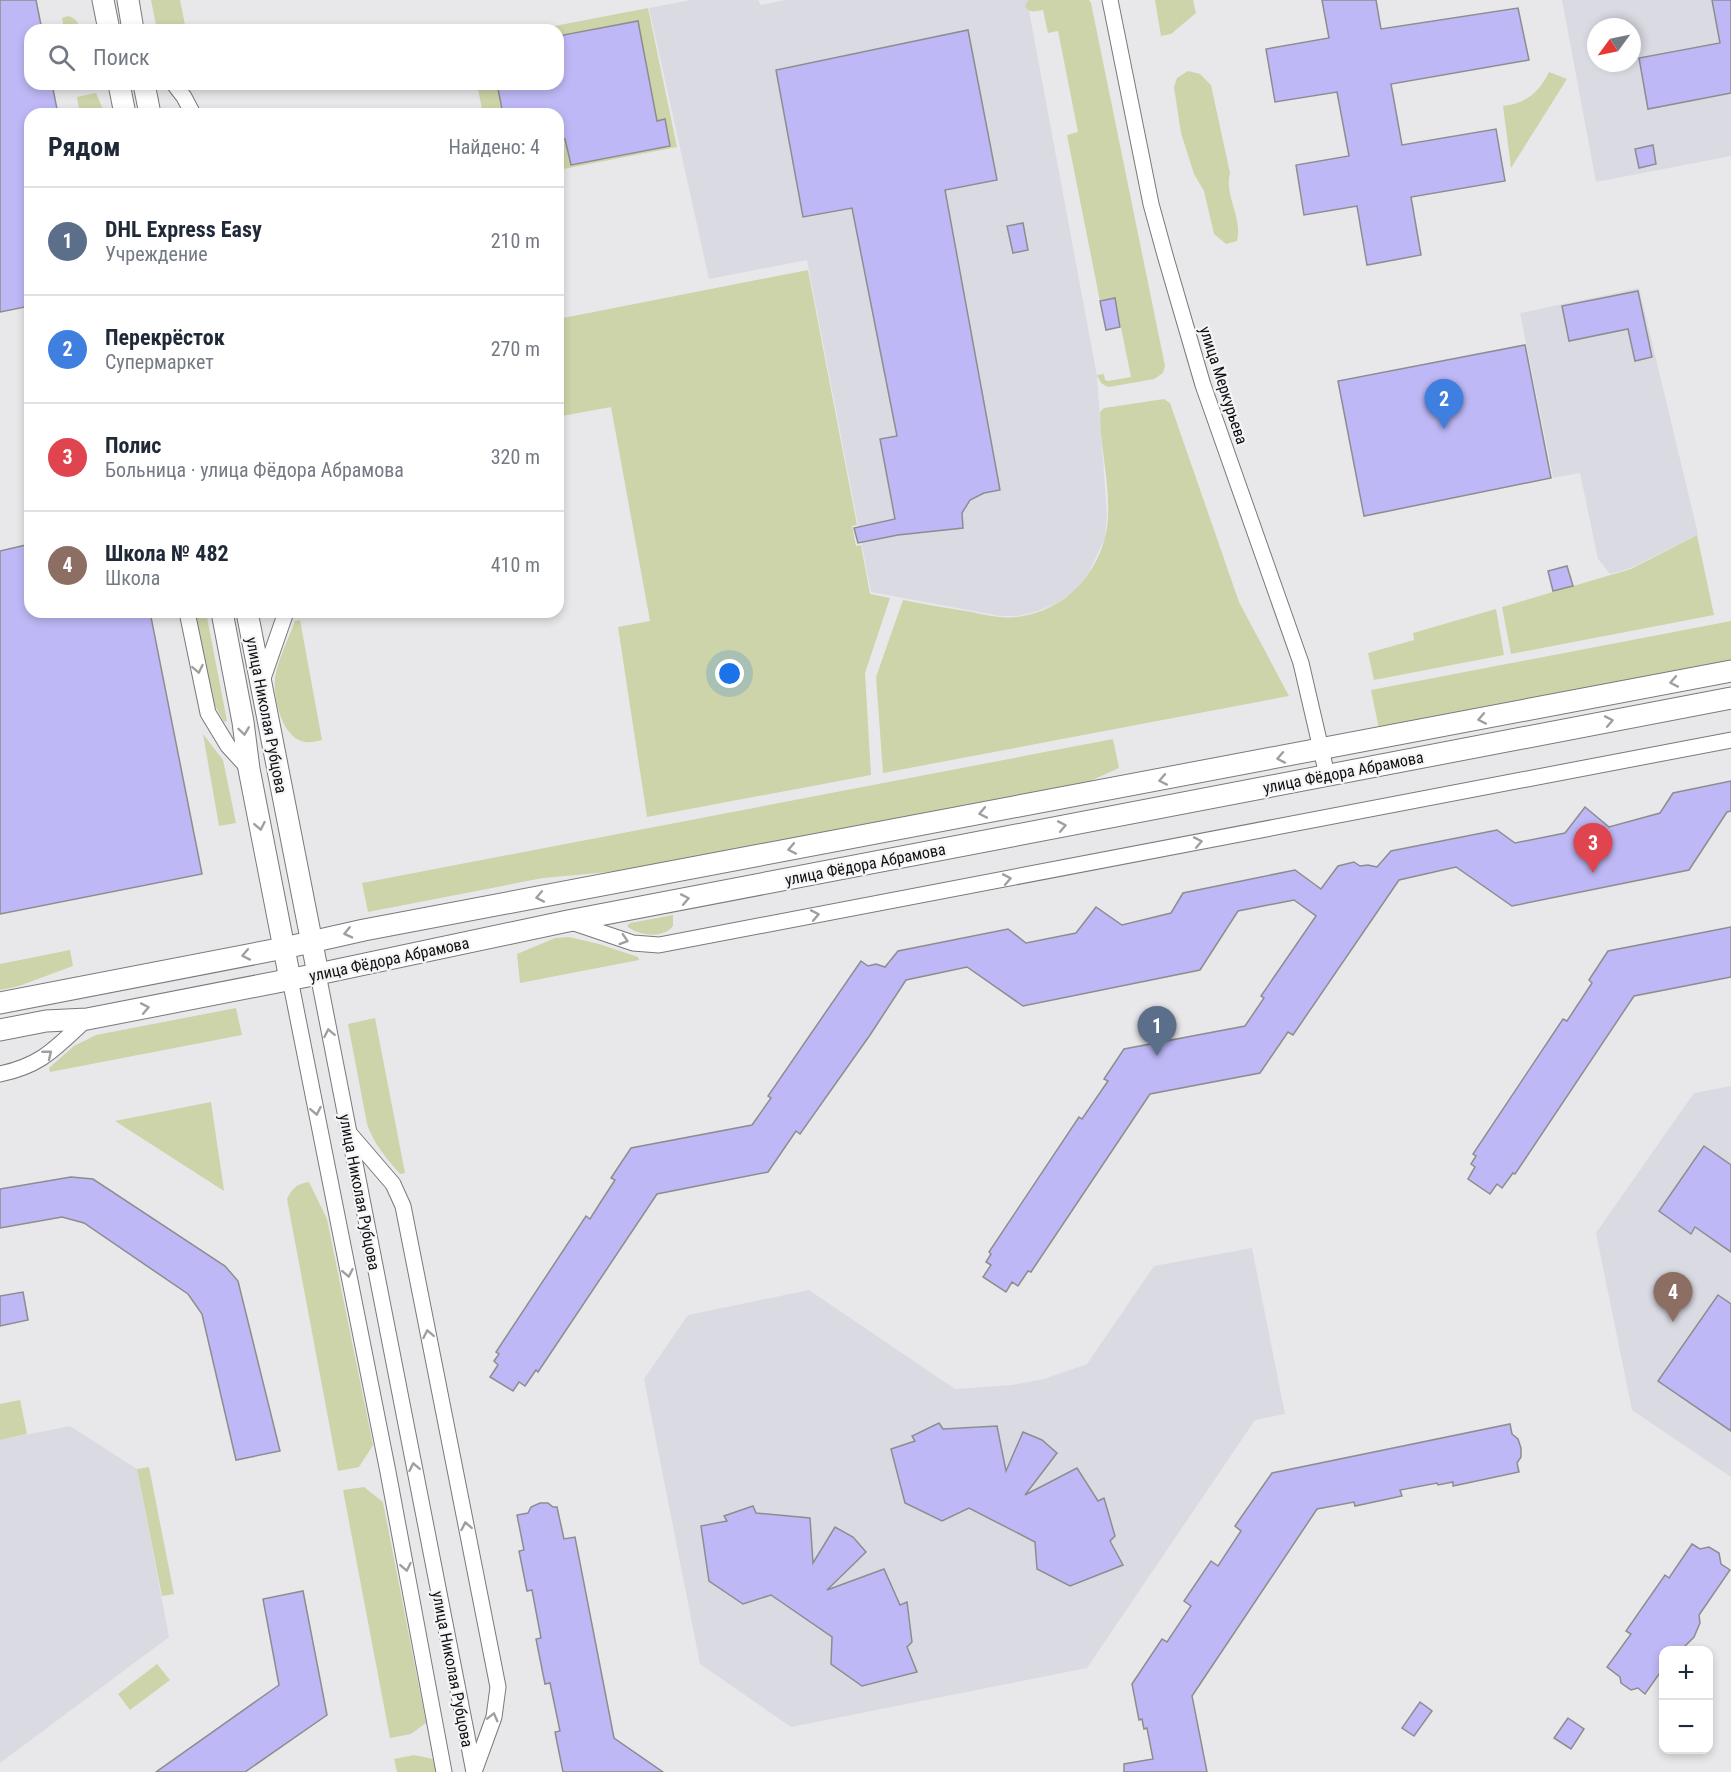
<!DOCTYPE html>
<html lang="ru">
<meta charset="utf-8">
<style>
:root{--surface:#fff;--page:#f2f2f3;--text:#1f2937;--muted:#747a83;--line:#e0e1e3;--accent:#b45309}
body{margin:0;font-family:"Roboto Condensed",sans-serif;background:var(--page);color:var(--text)}
.controls{position:absolute;right:18px;bottom:18px;display:grid;overflow:hidden;border-radius:12px;box-shadow:0 3px 9px #0003}
.controls button{width:54px;height:54px;display:grid;place-items:center;padding:0;border:0;border-bottom:2px solid var(--line);background:var(--surface);color:var(--text);font:30px sans-serif}
.compass{position:absolute;left:1587px;top:18px;width:54px;height:54px;border-radius:50%;background:var(--surface);box-shadow:0 3px 9px #0003;rotate:237deg}
.you{position:absolute;left:730px;top:674px;width:21px;height:21px;margin:-15px;border:4px solid #fff;border-radius:50%;background:#1a73e8;box-shadow:0 0 0 9px #1a73e833}
.badge{display:grid;place-items:center;width:39px;height:39px;border-radius:50%;background:var(--accent);color:#fff;font-size:20px;font-weight:700}
.pin{position:absolute;translate:-50% -50px;filter:drop-shadow(0 2px 3px #0008)}
.pin::after{content:'';position:absolute;top:32px;width:21px;height:18px;background:inherit;clip-path:polygon(0 0,100% 0,50% 100%)}
.list{margin:0;padding:0;list-style:none}
h2{display:flex;justify-content:space-between;align-items:center;height:78px;margin:0;padding:0 24px;font-size:26px}
h2 small{font-size:20px;font-weight:400;color:var(--muted)}
.list li{display:grid;grid-template-columns:39px 1fr auto;gap:18px;align-items:center;box-sizing:border-box;height:108px;padding:0 24px;border-top:2px solid var(--line)}
.list b{display:block;font-size:22px;white-space:nowrap}
.list p{margin:0;font-size:20px;white-space:nowrap;color:var(--muted)}
.list em{font-size:20px;font-style:normal;color:var(--muted)}
.icon{flex:none;width:33px;height:33px;fill:none;stroke:currentColor;stroke-width:2;stroke-linecap:round;stroke-linejoin:round}
.map{position:relative;flex:none;width:1731px;height:1772px;overflow:hidden}
.search{position:absolute;background:var(--surface);box-shadow:0 3px 9px #0003;left:24px;top:24px;width:540px;height:66px;display:flex;align-items:center;gap:15px;box-sizing:border-box;padding:0 21px;border-radius:18px;color:var(--muted);font-size:22px}
.panel{position:absolute;background:var(--surface);box-shadow:0 3px 9px #0003;left:24px;top:108px;width:540px;height:510px;border-radius:18px}
.map>svg:first-child{display:block}
</style>
<div class="map">
<svg width="1731" height="1772" viewBox="0 0 1731 1772">
<rect width="100%" height="100%" fill="#e8e8ea"/>
<g fill="#dadae3" fill-rule="evenodd">
<polygon points="691,0 758,0 761,5 786,0 1027,0 1097,376 1107,515 1105,538 1088,574 1075,590 1057,603 1038,611 1018,616 1000,616 871,592 807,260 709,279 649,8"/>
<path d="M1562 0H1731V156L1596 182ZM1596 27H1632V63H1596Z"/>
<polygon points="1639,288 1698,534 1631,568 1610,574 1598,559 1580,473 1553,478 1520,313"/>
<polygon points="1731,1086 1731,1477 1632,1410 1596,1233 1694,1093"/>
<polygon points="1252,1248 1285,1414 1255,1420 1087,1668 791,1727 700,1664 644,1379 688,1315 809,1290 955,1389 1012,1385 1044,1379 1087,1364 1154,1266"/>
<polygon points="70,1426 137,1469 169,1637 0,1763 0,1440"/>
</g>
<g fill="#ced4a9">
<polygon points="151,0 180,0 186,30 157,30"/>
<path d="M1028 0H1089L1091 3 1165 366 1163 373 1154 379 1109 387C1102 385 1100 382 1097 375L1104 374 1105 380 1108 381 1131 377 1115 298 1100 301 1067 135 1078 132 1058 31 1048 33 1043 10C1035 11 1030 14 1025 6Z"/>
<polygon points="1155,0 1193,0 1196,13 1171,34 1161,36"/>
<polygon points="648,8 677,147 558,170 558,114 483,114 477,84 558,84 558,30 534,30"/>
<path d="M68 16C76 18 78 22 80 30H64L62 18Z"/>
<path d="M1188 71 1200 74 1211 85 1230 173C1224 195 1243 218 1237 241L1226 244 1214 234 1204 191 1194 174 1181 133 1174 87 1177 78Z"/>
<path d="M1549 72 1567 79 1511 168 1503 106C1526 103 1539 93 1549 72Z"/>
<polygon points="96,93 105,114 80,114 77,97"/>
<polygon points="808,270 857,525 852,526 856,546 861,545 870,594 890,598 865,673 871,775 647,817 618,627 650,621 611,407 562,416 558,394 558,319"/>
<path d="M1164 399 1170 403 1239 602 1289 696 883 773 876 677 903 600C924 604 945 608 966 611 983 614 999 619 1016 617 1068 612 1105 567 1108 518 1110 482 1100 447 1100 412L1104 408Z"/>
<polygon points="1697,535 1714,615 1511,654 1502,607 1631,569"/>
<polygon points="1496,609 1504,655 1374,680 1368,653 1414,640 1413,633"/>
<polygon points="195,612 206,612 227,721 224,722 213,702"/>
<path d="M300 620 322 740C314 742 306 744 299 740 281 732 273 696 275 678 278 659 288 640 295 621Z"/>
<polygon points="1731,621 1731,661 1379,729 1371,690"/>
<polygon points="203,734 223,760 236,823 219,826"/>
<polygon points="1113,739 1119,768 1079,786 641,869 543,878 368,912 362,883"/>
<path d="M673 915V926C663 939 638 936 627 926L630 923Z"/>
<polygon points="569,937 599,944 638,957 639,960 520,983 517,954 555,938"/>
<polygon points="70,950 73,966 19,986 0,990 0,964"/>
<polygon points="236,1008 242,1035 50,1072 49,1068 74,1046 96,1035"/>
<path d="M375 1018 405 1173 400 1174C386 1158 374 1144 367 1124L348 1024Z"/>
<polygon points="211,1102 224,1191 115,1121"/>
<path d="M309 1182 327 1219 373 1445 359 1467 338 1471 287 1199C292 1188 297 1184 309 1182Z"/>
<polygon points="20,1400 27,1434 0,1440 0,1404"/>
<polygon points="149,1467 174,1594 162,1596 137,1469"/>
<polygon points="364,1487 383,1502 426,1723 411,1734 390,1738 343,1490"/>
<polygon points="157,1664 170,1680 130,1710 118,1694"/>
<polygon points="414,1755 433,1759 436,1772 397,1772 394,1759"/>
</g>
<g fill="#beb8f6" stroke="#8d8d8f" stroke-width="1.5">
<polygon points="0,0 36,0 42,30 30,30 30,84 52,84 58,114 30,114 30,306 0,312"/>
<polygon points="1322,0 1376,0 1381,29 1518,8 1529,60 1391,84 1402,145 1496,129 1505,181 1411,197 1421,255 1367,265 1357,206 1304,215 1296,165 1349,156 1337,92 1275,102 1266,49 1329,38"/>
<polygon points="1712,0 1731,0 1731,93 1648,109 1639,58 1720,43"/>
<polygon points="638,21 657,121 665,119 670,146 571,165 565,139 558,140 558,114 503,114 497,84 558,84 558,36"/>
<polygon points="968,30 997,180 945,190 1000,490 984,493 970,500 962,513 963,528 898,535 858,543 854,528 895,519 880,439 897,436 852,208 803,217 776,70"/>
<polygon points="1653,145 1656,164 1639,168 1635,149"/>
<polygon points="1023,223 1028,250 1013,253 1007,226"/>
<polygon points="1638,291 1652,357 1635,361 1628,329 1569,341 1562,306"/>
<polygon points="1115,298 1120,327 1106,330 1100,301"/>
<polygon points="1525,345 1551,478 1364,516 1338,381"/>
<polygon points="30,544 30,612 150,612 202,874 0,914 0,551"/>
<polygon points="1567,566 1573,586 1553,591 1548,571"/>
<polygon points="1731,781 1731,811 1727,812 1689,870 1512,906 1456,867 1399,880 1293,1035 1288,1032 1260,1073 1150,1094 1031,1272 1028,1271 1018,1286 1012,1282 1006,1292 983,1277 991,1265 986,1262 991,1254 989,1252 1079,1117 1082,1119 1108,1081 1104,1079 1124,1049 1245,1026 1264,998 1261,996 1316,916 1294,900 1238,911 1200,970 1023,1006 967,967 906,980 870,1035 800,1134 796,1131 768,1172 657,1194 538,1372 536,1370 525,1386 519,1382 513,1391 490,1377 498,1365 494,1361 499,1354 496,1352 586,1216 590,1219 602,1200 615,1180 611,1178 631,1148 752,1125 771,1098 768,1096 861,961 868,966 876,964 885,967 898,951 1008,929 1026,943 1076,933 1096,907 1122,925 1171,913 1183,893 1295,870 1321,889 1338,866 1354,862 1360,866 1368,865 1377,867 1391,851 1497,830 1515,843 1565,833 1585,807 1609,827 1660,813 1673,793"/>
<polygon points="1731,927 1731,977 1634,996 1515,1174 1513,1173 1502,1188 1497,1184 1490,1194 1468,1179 1475,1167 1471,1164 1476,1156 1473,1154 1563,1019 1567,1021 1592,983 1589,980 1608,951"/>
<polygon points="1704,1146 1731,1165 1731,1252 1695,1227 1691,1234 1659,1211"/>
<polygon points="71,1177 93,1179 225,1266 238,1281 280,1451 236,1460 202,1314 188,1294 84,1223 62,1217 0,1228 0,1189"/>
<polygon points="23,1292 28,1320 0,1326 0,1296"/>
<polygon points="1718,1295 1731,1304 1731,1431 1658,1381"/>
<polygon points="939,1423 943,1429 997,1426 1006,1471 1023,1432 1042,1440 1057,1453 1025,1495 1077,1468 1098,1501 1104,1498 1115,1536 1110,1541 1123,1565 1070,1586 1037,1569 1035,1542 969,1508 942,1521 905,1503 891,1449 915,1441 912,1436"/>
<polygon points="1510,1424 1512,1434 1518,1439 1521,1448 1521,1457 1517,1463 1519,1472 1453,1486 1453,1482 1438,1485 1437,1483 1400,1490 1402,1496 1355,1506 1354,1502 1317,1509 1192,1696 1207,1772 1124,1772 1124,1764 1153,1759 1147,1728 1144,1729 1142,1719 1139,1720 1132,1684 1162,1639 1167,1642 1191,1606 1184,1601 1211,1561 1218,1566 1241,1531 1235,1526 1272,1473"/>
<polygon points="540,1503 548,1503 553,1507 557,1507 564,1539 575,1537 614,1738 663,1772 563,1772 555,1732 560,1731 550,1683 545,1684 536,1639 541,1638 532,1590 527,1591 519,1551 524,1550 517,1515 528,1513 531,1507"/>
<polygon points="753,1506 756,1513 810,1518 813,1563 835,1527 853,1537 866,1552 827,1590 884,1569 900,1605 907,1602 912,1642 907,1647 917,1672 862,1686 831,1664 832,1637 771,1595 743,1604 709,1581 701,1526 727,1521 724,1516"/>
<polygon points="1692,1544 1700,1549 1709,1547 1719,1553 1721,1564 1730,1570 1699,1615 1700,1623 1694,1637 1684,1647 1675,1650 1664,1650 1664,1667 1645,1694 1638,1688 1631,1690 1621,1683 1620,1677 1607,1667 1631,1634 1626,1631 1665,1575 1669,1578"/>
<polygon points="303,1591 327,1715 245,1772 156,1772 279,1685 263,1599"/>
<polygon points="1420,1702 1432,1711 1414,1736 1402,1728"/>
<polygon points="1568,1718 1584,1729 1571,1749 1554,1738"/>
</g>
<g fill="none" stroke-linecap="round" stroke-linejoin="round">
<defs>
<g id="street">
<polyline points="1110,0 1151,204 1165,255 1203,385 1301,663 1327,775"/>
<polyline points="174,84 184,97 193,114"/>
<polyline points="187,612 208,713 228,746 249,769"/>
<polyline points="261,684 286,612"/>
<polyline points="568,921 633,943 659,945 1731,740"/>
<polyline points="318,974 474,1772"/>
<polyline points="290,979 388,1472 444,1772"/>
<path d="M0 1074C43 1065 56 1047 87 1019"/>
<polyline points="350,1134 393,1184 403,1206 498,1687 494,1717 474,1772"/>
</g>
<g id="secondary">
<polyline points="103,0 109,30"/>
<polyline points="128,0 133,30"/>
<polyline points="119,84 125,114"/>
<polyline points="144,84 150,114"/>
<polyline points="222,612 243,722 249,769 290,979"/>
<polyline points="247,612 318,974"/>
<polyline points="0,1003 284,948 364,930 1731,671"/>
<polyline points="0,1030 46,1021 87,1019 318,974 568,921 1731,698"/>
</g>
</defs>
<use href="#street" stroke="#79797b" stroke-width="17"/>
<use href="#secondary" stroke="#79797b" stroke-width="23"/>
<use href="#street" stroke="#fff" stroke-width="15"/>
<use href="#secondary" stroke="#fff" stroke-width="21"/>
</g>
<defs><path id="oneway-chevron" d="M-2-3.5L2.5 0L-2 3.5" fill="none" stroke-width="1.6" stroke-linecap="round" stroke-linejoin="round" transform="scale(1.5)"/></defs>
<g stroke="#9f9f9f">
<use href="#oneway-chevron" transform="translate(198 669) rotate(79)"/>
<use href="#oneway-chevron" transform="translate(1674 682) rotate(169)"/>
<use href="#oneway-chevron" transform="translate(1482 719) rotate(169)"/>
<use href="#oneway-chevron" transform="translate(1609 721) rotate(-11)"/>
<use href="#oneway-chevron" transform="translate(244 731) rotate(82)"/>
<use href="#oneway-chevron" transform="translate(1281 758) rotate(169)"/>
<use href="#oneway-chevron" transform="translate(1163 780) rotate(169)"/>
<use href="#oneway-chevron" transform="translate(983 813) rotate(169)"/>
<use href="#oneway-chevron" transform="translate(260 826) rotate(79)"/>
<use href="#oneway-chevron" transform="translate(1062 826) rotate(-11)"/>
<use href="#oneway-chevron" transform="translate(1198 842) rotate(-11)"/>
<use href="#oneway-chevron" transform="translate(792 849) rotate(169)"/>
<use href="#oneway-chevron" transform="translate(1007 879) rotate(-11)"/>
<use href="#oneway-chevron" transform="translate(540 897) rotate(169)"/>
<use href="#oneway-chevron" transform="translate(685 899) rotate(-11)"/>
<use href="#oneway-chevron" transform="translate(815 915) rotate(-11)"/>
<use href="#oneway-chevron" transform="translate(348 933) rotate(167)"/>
<use href="#oneway-chevron" transform="translate(624 940) rotate(18)"/>
<use href="#oneway-chevron" transform="translate(246 955) rotate(169)"/>
<use href="#oneway-chevron" transform="translate(145 1008) rotate(-11)"/>
<use href="#oneway-chevron" transform="translate(329 1033) rotate(-101)"/>
<use href="#oneway-chevron" transform="translate(48 1054) rotate(-39)"/>
<use href="#oneway-chevron" transform="translate(316 1111) rotate(79)"/>
<use href="#oneway-chevron" transform="translate(348 1273) rotate(79)"/>
<use href="#oneway-chevron" transform="translate(428 1334) rotate(-101)"/>
<use href="#oneway-chevron" transform="translate(414 1467) rotate(-101)"/>
<use href="#oneway-chevron" transform="translate(466 1526) rotate(-101)"/>
<use href="#oneway-chevron" transform="translate(406 1567) rotate(79)"/>
<use href="#oneway-chevron" transform="translate(493 1717) rotate(-76)"/>
</g>
<g text-anchor="middle" stroke-width="4.5" stroke-linejoin="round" paint-order="stroke">
<g font-size="16" fill="#0f0f0f" stroke="#f5f5f7">
<text transform="translate(1224 385) rotate(72)" y="6">улица Меркурьева</text>
<text transform="translate(267 715) rotate(79)" y="6">улица Николая Рубцова</text>
<text transform="translate(1343 772) rotate(-11)" y="6">улица Фёдора Абрамова</text>
<text transform="translate(865 864) rotate(-11)" y="6">улица Фёдора Абрамова</text>
<text transform="translate(389 959) rotate(-12)" y="6">улица Фёдора Абрамова</text>
<text transform="translate(360 1192) rotate(79)" y="6">улица Николая Рубцова</text>
<text transform="translate(453 1669) rotate(79)" y="6">улица Николая Рубцова</text>
</g>
</g>
</svg>
<div class="controls">
<button>+</button>
<button>−</button>
</div>
<svg class="compass" viewBox="-18 -18 36 36"><path d="M0-13l5 13h-10z" fill="#e53935"/><path d="M0 13l5-13h-10z" fill="#747a83"/></svg>
<div class="you"></div>
<div class="pin badge" style="left:1157px;top:1056px;background:#5c6f8a">1</div>
<div class="pin badge" style="left:1444px;top:429px;background:#3f7fe0">2</div>
<div class="pin badge" style="left:1593px;top:873px;background:#e0444e">3</div>
<div class="pin badge" style="left:1673px;top:1322px;background:#8d6e63">4</div>
<div class="search"><svg class="icon" aria-label="search" viewBox="0 0 24 24"><circle cx="10" cy="10" r="6"/><path d="M15 15l6 6"/></svg>Поиск</div>
<section class="panel">
<h2>Рядом<small>Найдено: 4</small></h2>
<ul class="list">
<li><span class="badge" style="background:#5c6f8a">1</span><div><b>DHL Express Easy</b><p>Учреждение</p></div><em>210 m</em></li>
<li><span class="badge" style="background:#3f7fe0">2</span><div><b>Перекрёсток</b><p>Супермаркет</p></div><em>270 m</em></li>
<li><span class="badge" style="background:#e0444e">3</span><div><b>Полис</b><p>Больница · улица Фёдора Абрамова</p></div><em>320 m</em></li>
<li><span class="badge" style="background:#8d6e63">4</span><div><b>Школа № 482</b><p>Школа</p></div><em>410 m</em></li>
</ul>
</section>
</div>
